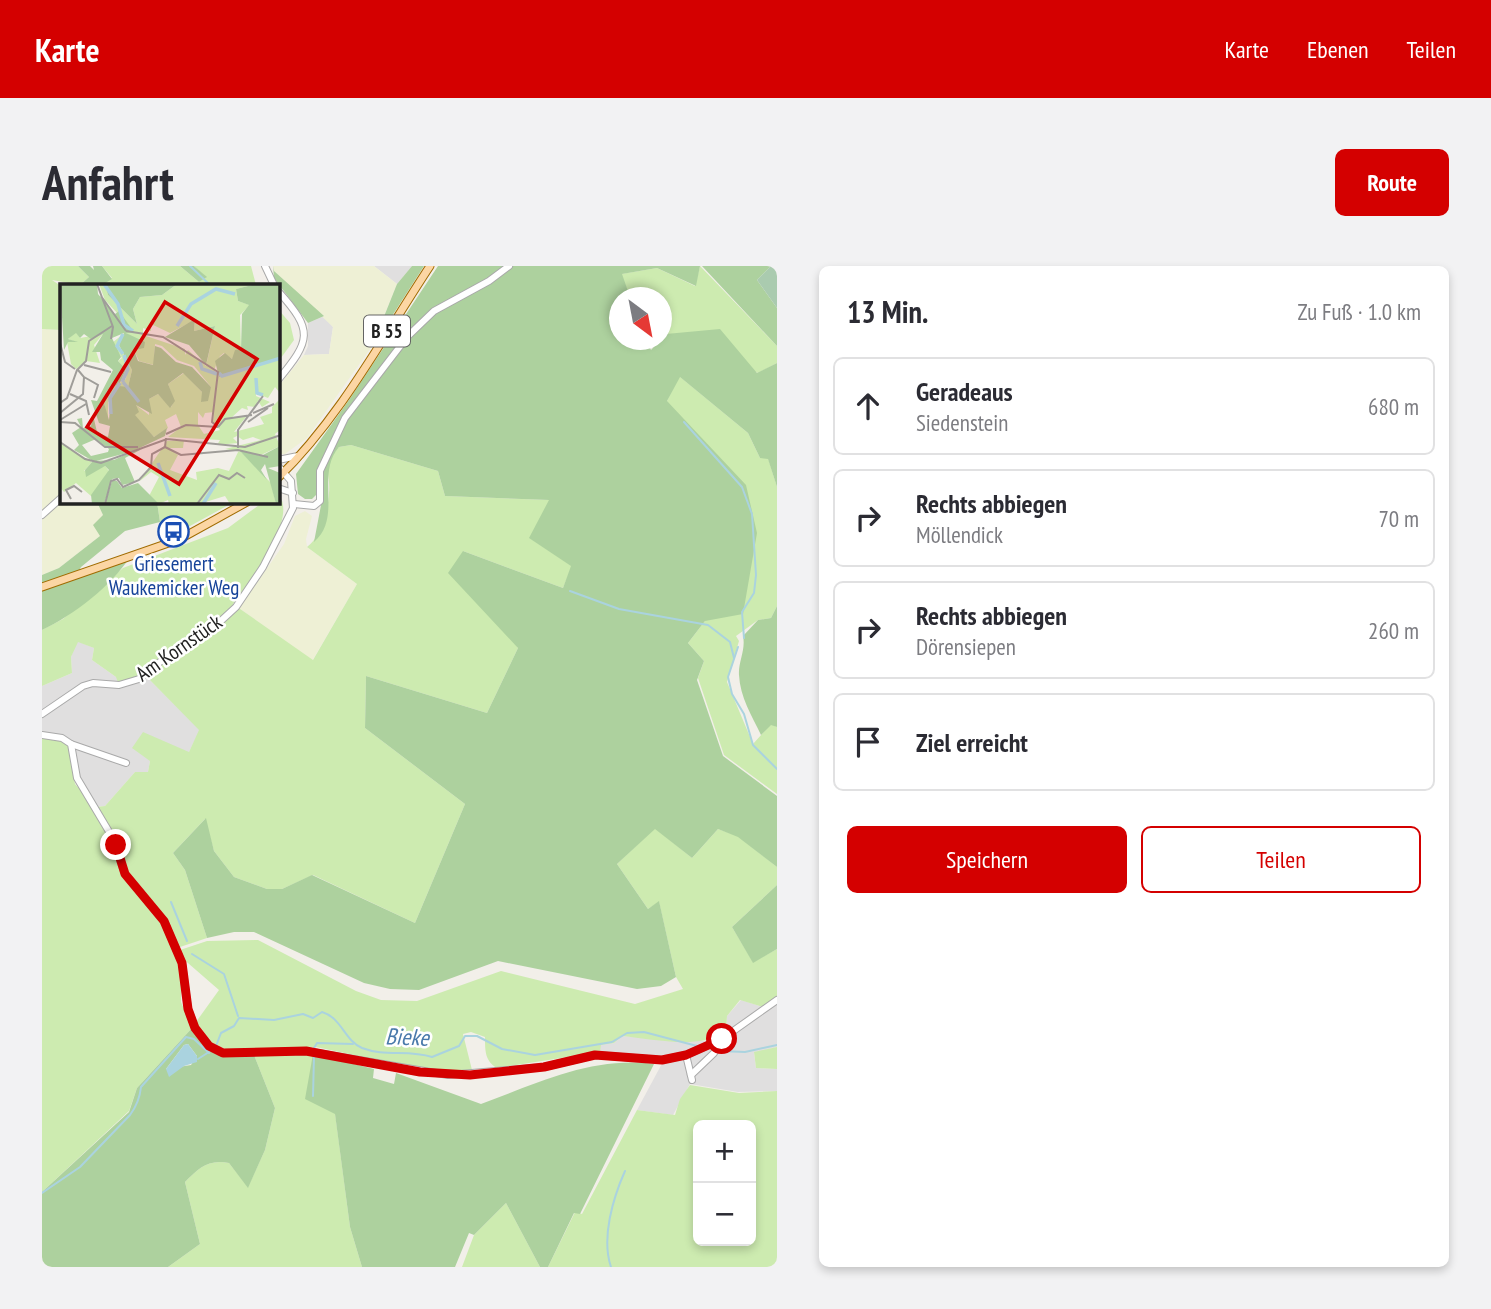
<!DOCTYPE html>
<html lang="de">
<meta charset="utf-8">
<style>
:root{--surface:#fff;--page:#f2f2f3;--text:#2b2b33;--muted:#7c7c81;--line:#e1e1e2;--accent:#d40000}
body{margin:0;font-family:"PT Sans Narrow",sans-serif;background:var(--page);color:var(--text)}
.controls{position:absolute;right:21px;bottom:21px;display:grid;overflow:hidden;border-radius:10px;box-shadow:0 4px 10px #0003}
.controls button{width:63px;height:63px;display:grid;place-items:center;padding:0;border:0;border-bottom:2px solid var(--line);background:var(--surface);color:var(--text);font:35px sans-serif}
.compass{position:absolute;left:567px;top:21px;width:63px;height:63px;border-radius:50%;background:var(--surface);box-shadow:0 4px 10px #0003;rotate:148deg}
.stop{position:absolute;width:21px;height:21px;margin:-16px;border:5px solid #d40000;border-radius:50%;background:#fff}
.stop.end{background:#d40000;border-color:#fff;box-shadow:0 2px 7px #0008}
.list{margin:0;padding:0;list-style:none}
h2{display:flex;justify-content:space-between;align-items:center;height:91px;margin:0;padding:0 28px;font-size:30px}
h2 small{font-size:23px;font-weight:400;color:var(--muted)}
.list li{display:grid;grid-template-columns:46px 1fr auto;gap:21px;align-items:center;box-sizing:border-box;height:98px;margin:0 14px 14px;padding:0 14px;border:2px solid var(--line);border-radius:10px}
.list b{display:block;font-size:26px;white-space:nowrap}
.list p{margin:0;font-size:23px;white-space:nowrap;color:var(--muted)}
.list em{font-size:23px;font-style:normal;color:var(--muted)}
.actions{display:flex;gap:14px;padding:21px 28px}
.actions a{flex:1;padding:16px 0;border:2px solid var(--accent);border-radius:10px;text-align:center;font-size:24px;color:var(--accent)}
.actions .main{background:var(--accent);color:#fff}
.icon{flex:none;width:38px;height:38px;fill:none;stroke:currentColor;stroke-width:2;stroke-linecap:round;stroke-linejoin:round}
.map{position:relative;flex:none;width:735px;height:1001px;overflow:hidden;border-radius:10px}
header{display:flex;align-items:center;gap:42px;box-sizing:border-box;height:98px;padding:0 35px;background:var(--accent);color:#fff}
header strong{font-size:33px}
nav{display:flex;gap:38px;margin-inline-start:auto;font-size:24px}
.intro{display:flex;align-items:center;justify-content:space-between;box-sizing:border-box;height:168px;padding:0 42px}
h1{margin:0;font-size:49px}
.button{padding:18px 32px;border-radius:10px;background:var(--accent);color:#fff;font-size:24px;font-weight:700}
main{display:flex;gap:42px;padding:0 42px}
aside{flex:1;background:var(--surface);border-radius:10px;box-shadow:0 4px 10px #0003}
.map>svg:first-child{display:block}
</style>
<header>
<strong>Karte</strong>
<nav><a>Karte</a><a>Ebenen</a><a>Teilen</a></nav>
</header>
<div class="intro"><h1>Anfahrt</h1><a class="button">Route</a></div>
<main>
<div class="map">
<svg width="735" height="1001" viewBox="0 0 735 1001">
<rect width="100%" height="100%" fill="#f2efe9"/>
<g fill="#e0dfdf">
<polygon points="332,0 370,0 355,18"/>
<polygon points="282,50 291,61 287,88 262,89 266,80 266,57"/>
<polygon points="35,375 52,382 50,394 74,411 103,409 158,464 147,486 108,495 106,506 93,506 63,540 53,541 35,512 30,486 0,469 0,420 30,407 29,391"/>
<polygon points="699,734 721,741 735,735 735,781 712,787 714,802 735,803 735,825 696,826 648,818 631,849 595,844 623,792 558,786 558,779 572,777 579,770 663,775 684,766 685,750"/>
</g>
<g fill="#eef0d5">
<polygon points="231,0 332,0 355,18 335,67 338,69 265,172 243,188 236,188 236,121 262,89 287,88 291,61 232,5"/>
<polygon points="0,63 19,64 19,236 55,236 61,249 58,270 17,302 0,309"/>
<polygon points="263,245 270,250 264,273 265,281 315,318 270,395 197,342 242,278 253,250"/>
</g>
<g fill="#cdebb0" fill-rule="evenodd">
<polygon points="0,0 36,0 47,11 38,19 10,14 19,20 19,64 0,63"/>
<polygon points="60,0 138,0 157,16 164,11 152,0 209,0 214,19 60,19 70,12"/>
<polygon points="658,0 735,80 735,97 716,107 624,68 620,71 620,32 588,31 579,8 615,2 653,20"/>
<polygon points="236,43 248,57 252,74 236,96"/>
<polygon points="637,110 706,167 718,192 726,192 735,221 735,340 729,352 716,354 694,370 697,375 685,416 711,478 729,458 735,461 735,528 682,489 656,412 662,395 646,377 663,355 625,135"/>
<path d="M309 179 396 205 403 230 507 234 530 300 521 322 421 285 476 382 445 447 324 410 323 462 423 538 373 657 271 609 240 623H225L192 611 172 585 163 553 131 587 143 604 165 672 138 681V684L165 675 216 674 314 725 339 734 375 735 459 705 593 738 641 723 634 711 617 636 606 643 575 598 613 562 650 592 676 563 696 570 735 601V619L690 661 711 696 735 683V730L721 741 698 734 685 750 684 766C655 784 612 773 580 770L572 777 559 779 558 786 455 802C443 795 443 785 443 771L429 766 421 768 431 808 378 803 274 781 188 785 170 777 154 756 177 724 139 691V736L150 762 95 822 87 845 0 926V470L20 474 27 479 33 518 54 541 63 540 93 506H106L108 495 90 482 101 466 147 486 157 464 103 409 77 419 74 411 50 394 52 382 36 376 29 391 30 407 0 420V364L21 353 81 302 186 262 221 236H236L237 229C256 254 207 316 191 338L271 394 315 318 265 281C279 271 286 245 287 227 289 205 278 202 297 181Z"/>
<polygon points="115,236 192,236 126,272 118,256"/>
<polygon points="735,781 735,803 714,802 712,786"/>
<path d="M243 785 271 788 293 847 308 961 320 1001H126L158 978 143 916C157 902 166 893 187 897L206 921 223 884 233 842 212 789Z"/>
<path d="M648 819 697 827 735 825V1001H506L533 946 540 948 595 844 633 849 638 833ZM656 859H709V975H656Z"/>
<polygon points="464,937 498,1001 420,1001 432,969"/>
</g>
<g fill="#add19e" fill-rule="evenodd">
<polygon points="36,0 48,0 52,4 51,0 60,0 70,13 60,19 38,19 47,11"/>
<polygon points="138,0 152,0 165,11 157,16"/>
<polygon points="231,0 232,5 282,50 266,57 232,12"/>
<polygon points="370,0 382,0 338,69 335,68 355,18"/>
<path d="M396 0H658L654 20 615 2 580 8 588 31 578 32V74H604L609 84 624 68 678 63 715 107 735 97V221L726 193 718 192 706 167 638 111 625 135 704 219 715 267 701 348 663 355 646 377 662 395 655 414 681 490 735 530V601L696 571 676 563 650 592 613 563 575 598 606 643 617 635 634 711 619 720 595 723 456 695 377 724 348 723 322 717 212 666H192L165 672 143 604 131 587 164 552 172 585 192 611 225 623H240L270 609 373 657 423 538 323 462 324 410 445 447 476 382 406 307 421 285 521 322 529 300 487 272 507 234 403 230 396 205 309 179 297 181C273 209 301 251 272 276L280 234 274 229 270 233H263L256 228 254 208 307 134Z"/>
<polygon points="660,0 729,0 715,14 735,42 735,80"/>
<path d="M55 236H115L118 256 83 265 39 301 36 307 88 291C69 320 32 349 0 364V309L17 302 58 270 51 259 61 249Z"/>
<path d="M735 340V461L729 459 719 469C710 450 698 431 697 409 696 396 704 384 701 370L716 354 729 352Z"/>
<polygon points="735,619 735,683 711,697 690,661"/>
<path d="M150 762C164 787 184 791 212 789L233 842 223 884 206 922 187 897C166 893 157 902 143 916L158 978 126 1001H0V926L87 846 95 822ZM146 778 155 790 149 799 124 803 142 779Z"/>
<path d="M271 788 332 803 331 812 352 818 354 807 439 838C496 817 550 790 612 798L538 948 532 947 506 1001H498L464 937 432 969 427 967 413 1001H320L308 961 293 848 263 833Z"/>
</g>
<polygon fill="#aacbaf" points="729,0 735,0 735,42 715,14"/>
<polygon fill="#aad3df" points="146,778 155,790 155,796 142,800 127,811 124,803 142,779"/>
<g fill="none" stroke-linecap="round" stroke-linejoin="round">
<g stroke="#aad3df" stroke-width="2">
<polyline points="148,0 168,19"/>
<polyline points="642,156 700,221 710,248 714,309 712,327 700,346 702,372"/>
<polyline points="528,325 577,343 666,359 688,376 692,392"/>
<polyline points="696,381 686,411 690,428 702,448 711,479 735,503"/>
<polyline points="129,636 145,675"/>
<polyline points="150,688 182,708 196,750"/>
<path d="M174 780 179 767 192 760 197 752 232 754 261 748 271 752 280 746C300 752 302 774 320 782 343 791 367 783 390 791L417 780 423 770H435L460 783 493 789 570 776 585 767 602 766 655 780"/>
<polyline points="272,782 275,777 311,778"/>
<polyline points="678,785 703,786 735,779"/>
<polyline points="156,793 170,784"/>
<polyline points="271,830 272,790"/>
<path d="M0 927 38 901 88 849C94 841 98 831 99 821L144 771 152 773 167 787"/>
<path d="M569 1001C559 972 571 932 583 905"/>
</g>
<defs>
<g id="minor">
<polyline points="223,0 232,19"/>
<path d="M236 25C272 65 269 74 236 114"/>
<polyline points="236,194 256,190"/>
<polyline points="236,222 251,227"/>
<polyline points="252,238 272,240 278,235 278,205 303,152 366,70 392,45 447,15 467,0"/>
<polyline points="0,249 19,232"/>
<polyline points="0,448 41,420 51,417 77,419 97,413 124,391 170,363 194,341 221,301 251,242 249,215 236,200"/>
<polyline points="0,469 20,472 29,478 35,512 69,569 83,608 122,655 140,697 146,743 153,762 167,780 181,787 264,785 406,809 502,801 553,789 620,794 644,789 680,773 735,734"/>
<polyline points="29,478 84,497"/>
<polyline points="644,789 650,814"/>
<polyline points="649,809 672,787 679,775"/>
</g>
<g id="major">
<path d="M236 212C298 152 341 71 388 0"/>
<polyline points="0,321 138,273 205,236"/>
</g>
</defs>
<use href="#minor" stroke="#a9a9a9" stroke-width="8"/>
<use href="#major" stroke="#a06b00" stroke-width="9"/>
<use href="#minor" stroke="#fff" stroke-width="6"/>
<use href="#major" stroke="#fcd6a4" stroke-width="7"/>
</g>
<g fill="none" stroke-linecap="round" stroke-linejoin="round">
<polyline stroke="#d40000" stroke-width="9" points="74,579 83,608 122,655 140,697 146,743 153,762 167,780 181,787 264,785 378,806 428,809 502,801 553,789 620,794 644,789 680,773"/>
</g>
<defs>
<symbol id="bus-ring" viewBox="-11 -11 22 22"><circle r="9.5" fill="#fff" stroke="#1a4fb4" stroke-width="1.5"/><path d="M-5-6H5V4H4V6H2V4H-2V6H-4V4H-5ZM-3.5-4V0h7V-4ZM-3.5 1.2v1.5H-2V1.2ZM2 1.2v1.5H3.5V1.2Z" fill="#1a4fb4"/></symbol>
</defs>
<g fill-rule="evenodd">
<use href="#bus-ring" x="114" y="248" width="35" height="35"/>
</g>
<g text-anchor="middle" stroke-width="5" stroke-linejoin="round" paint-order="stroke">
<rect fill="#fff" stroke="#646464" stroke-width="2" x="322" y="49.5" width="46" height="31" rx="5"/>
<g font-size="19" font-weight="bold" fill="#222">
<text x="345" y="72">B 55</text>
</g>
<g font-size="21" fill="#164399" stroke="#fff">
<text x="132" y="305">Griesemert<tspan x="132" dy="24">Waukemicker Weg</tspan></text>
</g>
<g font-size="21" fill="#222" stroke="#fff">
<text transform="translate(137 382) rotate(-35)" y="7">Am Kornstück</text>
</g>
<g font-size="23" font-style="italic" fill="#4a7aab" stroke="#fff">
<text transform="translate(365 771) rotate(2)" y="8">Bieke</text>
</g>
</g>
<g transform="translate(18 18)">
<rect width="220" height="220" fill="#f2efe9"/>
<path d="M39 0H45L48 11 77 40 73 25 80 13 102 11 117 0H196L176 5 178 17 190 21 180 31 181 65 172 75 164 69 160 72 154 86 159 93 220 74V109L215 103 208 114 198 110 196 94V112L210 118 202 123 198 117 195 123 187 122 188 126 182 124 171 134 186 133 174 148 204 140 200 133 212 129V123L220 115V146L215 150 220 162 201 171 165 165 201 156 193 153 183 156 177 152 173 154 178 159 157 161 160 156 108 153 121 143 116 130 105 136 108 144 94 153 74 131 76 121 89 131V115L98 110 111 123 114 117 108 100 124 89 142 108V118L151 103 134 82 117 76 102 62 95 60 94 81 79 77 74 66 78 57 66 49 72 45 45 16ZM135 36 134 47 155 42 146 82 128 66 125 71V65L83 51V44L91 47V40L110 49ZM138 128 143 134 145 129 154 128 153 138 160 146 144 150 138 141ZM16 48 20 54 43 50 34 61 40 79 26 77 16 85 11 80 7 58H16L8 55ZM63 50 59 61 72 86 68 103 48 118V136L44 119 47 107 66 95 67 86 58 77 62 74 52 59ZM124 156 123 164H108L118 171 110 186 137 196 136 188 158 184 169 187 179 166 211 199 216 220H170L165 212 139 220H109L108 216 99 220 89 212 99 193 91 188 80 197 107 157ZM0 159 32 178 24 187 45 182 49 187 31 212 16 199 4 208 0 203Z" fill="#cdebb0" fill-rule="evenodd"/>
<path d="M0 0H37L38 10 55 30 59 27 74 48 66 49 85 58 84 64 74 66 78 77 93 81 95 62 101 64 116 78 132 83 151 103 148 117 141 118 142 108 123 89 108 100 115 117 110 124 98 110 89 115 92 130 76 121 79 128 75 131 94 153 107 144 105 152 54 176 33 177 14 166 19 161 12 149 21 143 17 135 22 134 23 144 31 142 33 131 37 148 48 153 50 142 39 139 31 116 37 117 53 86 41 76 40 68H32L43 50 31 55 24 50 20 54 16 49 8 55 18 58H8L4 66ZM64 49 59 61 72 86 68 103 59 102 51 111 49 136 44 119 47 107 60 99 66 85 58 77 61 73 52 54ZM36 155 49 165 48 168 31 172 22 161ZM45 0H117L102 11 80 13 73 25 77 40 48 11ZM196 0H220V74L159 93 155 77 165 69 172 75 175 66 181 65 182 30 189 21 178 17 176 5ZM135 35 134 47 155 42 146 81 129 61 105 53ZM220 162V182L208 184 220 189V220H216L205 180 201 186 207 196 179 166 201 172ZM82 165 65 174 75 198 62 201 59 194 52 195 44 220H32L31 211 49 186 45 182 26 193 25 186 32 178ZM52 197H57L62 204 78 199 99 220H45Z" fill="#add19e" fill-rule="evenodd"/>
<path fill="none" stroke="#aad3df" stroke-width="3.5" d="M44 0 58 20 64 41 73 47M117 42 131 20 156 5 175 10M63 50 57 62 63 70M140 78 142 85 157 90M159 89 162 92 221 74M196 94 197 109 203 111M62 98 68 85 64 71M63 98 79 118M51 130 50 114 60 99M98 179 110 212M143 220 156 199"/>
<path fill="none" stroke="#9f9d99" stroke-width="2" d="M37 0 53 43 51 55M41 12 66 47M66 47 103 53 158 88 152 138 158 143M0 59 5 78 15 85M24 81 51 88M24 93 38 101 34 114M10 110 26 117 29 131M0 119 7 114 17 86 26 77 29 57 52 42M0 129 23 110 24 93 18 86M193 129 214 120M0 136 26 120M0 138 15 139 45 163H78M188 138 208 124M158 143 165 135 192 131M106 150 126 141 158 143M0 158 25 175 41 179 107 155 185 163 221 151M105 163 121 171 178 166 208 173M178 164V146L203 112M11 215 6 206 14 202 22 208M45 220 51 197 57 195 63 203 79 196 91 183 92 170 105 163 106 154M137 220 159 191 169 195 177 189 185 194"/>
<path fill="#d40000" fill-opacity="0.15" stroke="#d40000" stroke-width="3.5" d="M105 18 197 75 119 200 27 143Z"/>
<rect width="220" height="220" fill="none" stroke="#222" stroke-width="3.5"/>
</g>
</svg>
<div class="controls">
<button>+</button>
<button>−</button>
</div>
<svg class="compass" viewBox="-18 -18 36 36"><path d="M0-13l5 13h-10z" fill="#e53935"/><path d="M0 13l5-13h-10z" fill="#7c7c81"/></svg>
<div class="stop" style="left:680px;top:773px"></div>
<div class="stop end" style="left:74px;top:579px"></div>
</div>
<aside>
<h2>13 Min.<small>Zu Fuß · 1.0 km</small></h2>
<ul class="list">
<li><svg class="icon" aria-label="ahead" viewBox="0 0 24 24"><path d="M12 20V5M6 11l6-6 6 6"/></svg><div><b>Geradeaus</b><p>Siedenstein</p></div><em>680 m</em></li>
<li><svg class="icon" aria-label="right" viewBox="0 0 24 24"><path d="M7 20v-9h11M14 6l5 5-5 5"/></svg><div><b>Rechts abbiegen</b><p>Möllendick</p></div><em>70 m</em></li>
<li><svg class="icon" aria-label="right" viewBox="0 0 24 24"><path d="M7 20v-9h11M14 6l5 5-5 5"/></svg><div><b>Rechts abbiegen</b><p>Dörensiepen</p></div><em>260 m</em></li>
<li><svg class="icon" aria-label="arrive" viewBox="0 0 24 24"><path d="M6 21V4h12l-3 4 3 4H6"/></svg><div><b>Ziel erreicht</b></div></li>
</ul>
<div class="actions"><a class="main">Speichern</a><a>Teilen</a></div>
</aside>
</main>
